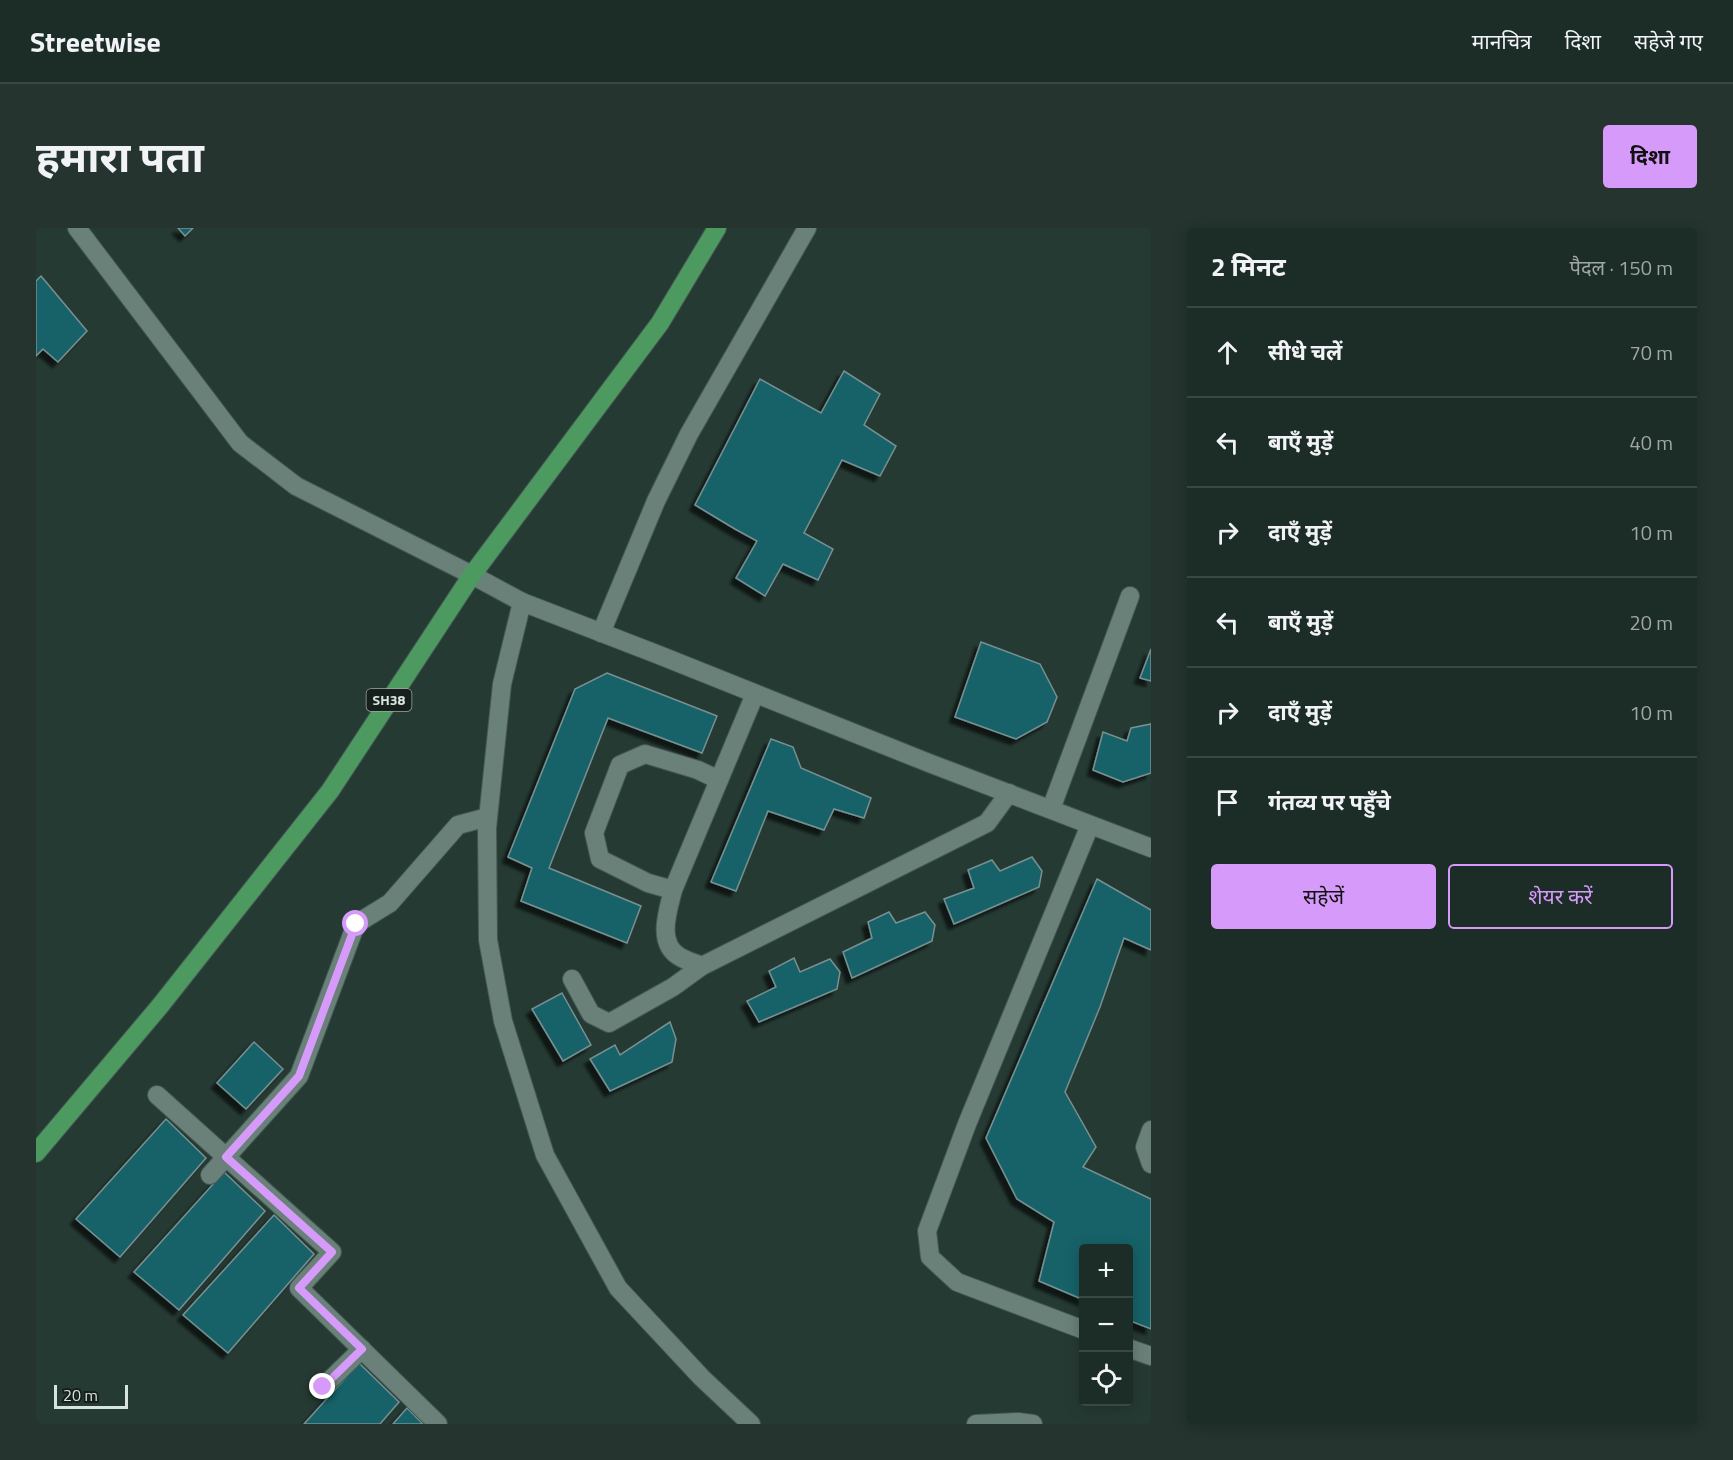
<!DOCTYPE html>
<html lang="hi">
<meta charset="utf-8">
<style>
:root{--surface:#1c2c27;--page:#25342f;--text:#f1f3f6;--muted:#a0a7a7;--line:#3a4844;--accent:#d69bfa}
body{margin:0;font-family:"Titillium Web","Noto Sans Devanagari",sans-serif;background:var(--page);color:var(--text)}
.controls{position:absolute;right:18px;bottom:18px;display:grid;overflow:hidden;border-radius:6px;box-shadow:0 3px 15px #0003}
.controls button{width:54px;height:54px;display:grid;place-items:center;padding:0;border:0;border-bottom:2px solid var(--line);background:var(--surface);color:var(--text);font:30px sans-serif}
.scale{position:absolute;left:18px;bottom:15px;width:74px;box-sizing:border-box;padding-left:6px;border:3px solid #d7e3df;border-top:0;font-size:16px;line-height:21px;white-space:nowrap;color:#d7e3df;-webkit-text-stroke:4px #161f1c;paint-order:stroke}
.stop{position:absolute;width:18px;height:18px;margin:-14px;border:4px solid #d69bfa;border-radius:50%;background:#fff}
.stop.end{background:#d69bfa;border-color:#fff;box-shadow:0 2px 6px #0008}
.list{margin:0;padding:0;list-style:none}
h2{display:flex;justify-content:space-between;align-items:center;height:78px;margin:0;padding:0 24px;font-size:26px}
h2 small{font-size:20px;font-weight:400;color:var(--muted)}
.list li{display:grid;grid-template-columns:39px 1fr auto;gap:18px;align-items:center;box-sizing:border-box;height:90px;padding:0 24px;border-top:2px solid var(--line)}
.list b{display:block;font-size:22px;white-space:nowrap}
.list em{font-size:20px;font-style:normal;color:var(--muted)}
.actions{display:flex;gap:12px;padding:18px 24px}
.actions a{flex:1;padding:14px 0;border:2px solid var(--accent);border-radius:6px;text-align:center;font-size:21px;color:var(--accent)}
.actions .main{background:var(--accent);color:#111}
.icon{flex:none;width:33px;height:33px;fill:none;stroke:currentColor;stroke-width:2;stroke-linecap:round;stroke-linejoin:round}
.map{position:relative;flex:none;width:1115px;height:1196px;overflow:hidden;border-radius:6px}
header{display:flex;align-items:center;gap:36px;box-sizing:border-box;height:84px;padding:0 30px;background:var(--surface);border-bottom:2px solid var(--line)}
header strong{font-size:28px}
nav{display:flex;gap:33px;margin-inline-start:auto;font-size:21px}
.intro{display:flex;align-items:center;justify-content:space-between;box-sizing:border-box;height:144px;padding:0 36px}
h1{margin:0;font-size:42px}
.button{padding:15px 27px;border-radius:6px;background:var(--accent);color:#111;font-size:21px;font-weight:700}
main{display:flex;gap:36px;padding:0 36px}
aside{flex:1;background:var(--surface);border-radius:6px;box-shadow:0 3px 15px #0003}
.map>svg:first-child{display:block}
</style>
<header>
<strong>Streetwise</strong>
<nav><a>मानचित्र</a><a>दिशा</a><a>सहेजे गए</a></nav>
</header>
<div class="intro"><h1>हमारा पता</h1><a class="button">दिशा</a></div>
<main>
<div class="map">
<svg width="1115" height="1196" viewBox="0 0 1115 1196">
<defs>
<filter id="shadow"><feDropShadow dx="-5.5" dy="5.5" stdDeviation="1.5" flood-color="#0009"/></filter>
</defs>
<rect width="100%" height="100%" fill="#263a34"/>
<g fill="#176267" stroke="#789092" stroke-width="1.5" filter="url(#shadow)">
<polygon points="142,0 157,0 149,8"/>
<polygon points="5,48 51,103 22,134 7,121 0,128 0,53"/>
<polygon points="808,143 844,166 828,197 860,218 844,248 806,232 768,305 797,321 782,352 747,336 729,368 700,350 721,313 699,301 659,277 724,151 785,185"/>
<polygon points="945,414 1004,436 1021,469 1011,494 980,511 919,489"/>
<polygon points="1115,421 1115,453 1104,450"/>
<polygon points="571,445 681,488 666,525 572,490 513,640 605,678 591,715 485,673 496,640 472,629 539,461"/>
<polygon points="1115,496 1115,545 1087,554 1057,542 1067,504 1091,513 1095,500"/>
<polygon points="735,511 757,519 765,540 835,570 828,590 798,581 788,602 732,583 700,663 675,654"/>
<polygon points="996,629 1006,643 1003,659 918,696 908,671 938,660 932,642 956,632 964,643"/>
<polygon points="1061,651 1115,682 1115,722 1088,710 1064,779 1029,864 1060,919 1047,939 1115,971 1115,1101 1092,1092 1092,1020 1048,1020 1048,1072 1003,1053 1018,994 981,971 950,910"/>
<polygon points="853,684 860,695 889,684 899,697 896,713 816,750 807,724 836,710 832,694"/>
<polygon points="758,730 764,744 794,731 804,744 801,761 723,794 711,773 740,759 733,743"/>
<polygon points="526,765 555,817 527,833 496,781"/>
<polygon points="634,794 640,811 636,834 574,863 554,831 579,817 584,827"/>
<polygon points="218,814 247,841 210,881 181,855"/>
<polygon points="130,891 170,930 84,1029 40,991"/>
<polygon points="188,944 229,983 143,1082 98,1044"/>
<polygon points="238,987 278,1026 192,1125 147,1087"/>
<polygon points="323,1135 363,1174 344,1196 268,1196"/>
<polygon points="371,1180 387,1196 357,1196"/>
</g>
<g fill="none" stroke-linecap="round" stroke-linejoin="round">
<defs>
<g id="street">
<polyline points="41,0 204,215 260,258 436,347 486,374 466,456 451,600 452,712 467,793 509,927 582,1060 666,1150 715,1196"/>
<polyline points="486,374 623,427 893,535 1115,620"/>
<polyline points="565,405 620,273 653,206 771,0"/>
<path d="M719 466 637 662C632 683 620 715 644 729 651 733 659 735 666 738L951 595 973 565"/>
<polyline points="1015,581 1094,368"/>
<polyline points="637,662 612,655 564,631 558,605 584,537 609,526 662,542 683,552"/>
<polyline points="536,751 555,786 573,795 637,759 666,738"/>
<polyline points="121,867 296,1024 263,1060 402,1196"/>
<polyline points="1115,902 1109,919 1115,936"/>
<polyline points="174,947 263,848 320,696 354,675 422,597 452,589"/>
<polyline points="1048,1102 921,1054 894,1029 891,1003 931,896 1054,597"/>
<polyline points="1092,1120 1115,1128"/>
<polyline points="287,1159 326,1121"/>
<polyline points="940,1196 982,1194 997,1196"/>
</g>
<polyline id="primary" points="0,925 124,778 294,563 436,347 624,95 681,0"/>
</defs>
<use href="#street" stroke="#465753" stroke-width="20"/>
<use href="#primary" stroke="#465753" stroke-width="20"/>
<use href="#street" stroke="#6a817a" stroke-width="18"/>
<use href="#primary" stroke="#4d9a61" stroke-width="18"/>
</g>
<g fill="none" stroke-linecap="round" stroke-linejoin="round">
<polyline stroke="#d69bfa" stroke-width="8" points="287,1159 326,1121 263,1060 296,1024 190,929 263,848 320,696"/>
</g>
<g text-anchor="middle" stroke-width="6" stroke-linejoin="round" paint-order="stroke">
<rect fill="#161f1c" stroke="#9da8a4" stroke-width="1.5" x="330.5" y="461" width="45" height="22" rx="4.5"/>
<g font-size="14" font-weight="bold" fill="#d7e3df">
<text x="353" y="477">SH38</text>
</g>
</g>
</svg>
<div class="controls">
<button>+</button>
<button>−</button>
<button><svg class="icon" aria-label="locate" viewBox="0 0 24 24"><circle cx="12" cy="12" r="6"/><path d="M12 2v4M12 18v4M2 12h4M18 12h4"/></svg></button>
</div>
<div class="scale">20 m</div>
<div class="stop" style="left:320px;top:696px"></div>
<div class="stop end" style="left:287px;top:1159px"></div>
</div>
<aside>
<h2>2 मिनट<small>पैदल · 150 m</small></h2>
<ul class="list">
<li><svg class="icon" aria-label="ahead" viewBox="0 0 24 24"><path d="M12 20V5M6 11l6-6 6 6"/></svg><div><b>सीधे चलें</b></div><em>70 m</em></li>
<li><svg class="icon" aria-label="left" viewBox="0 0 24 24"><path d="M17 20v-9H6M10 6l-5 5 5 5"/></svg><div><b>बाएँ मुड़ें</b></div><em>40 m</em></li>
<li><svg class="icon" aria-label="right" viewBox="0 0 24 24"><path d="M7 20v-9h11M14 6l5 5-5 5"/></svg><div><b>दाएँ मुड़ें</b></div><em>10 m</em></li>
<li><svg class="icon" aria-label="left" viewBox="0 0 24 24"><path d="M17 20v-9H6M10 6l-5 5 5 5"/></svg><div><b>बाएँ मुड़ें</b></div><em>20 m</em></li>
<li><svg class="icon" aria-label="right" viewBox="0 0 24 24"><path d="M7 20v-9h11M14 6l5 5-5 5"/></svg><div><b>दाएँ मुड़ें</b></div><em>10 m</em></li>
<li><svg class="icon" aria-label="arrive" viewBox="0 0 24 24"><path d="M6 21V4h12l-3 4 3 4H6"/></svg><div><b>गंतव्य पर पहुँचे</b></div></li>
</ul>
<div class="actions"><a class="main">सहेजें</a><a>शेयर करें</a></div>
</aside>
</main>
